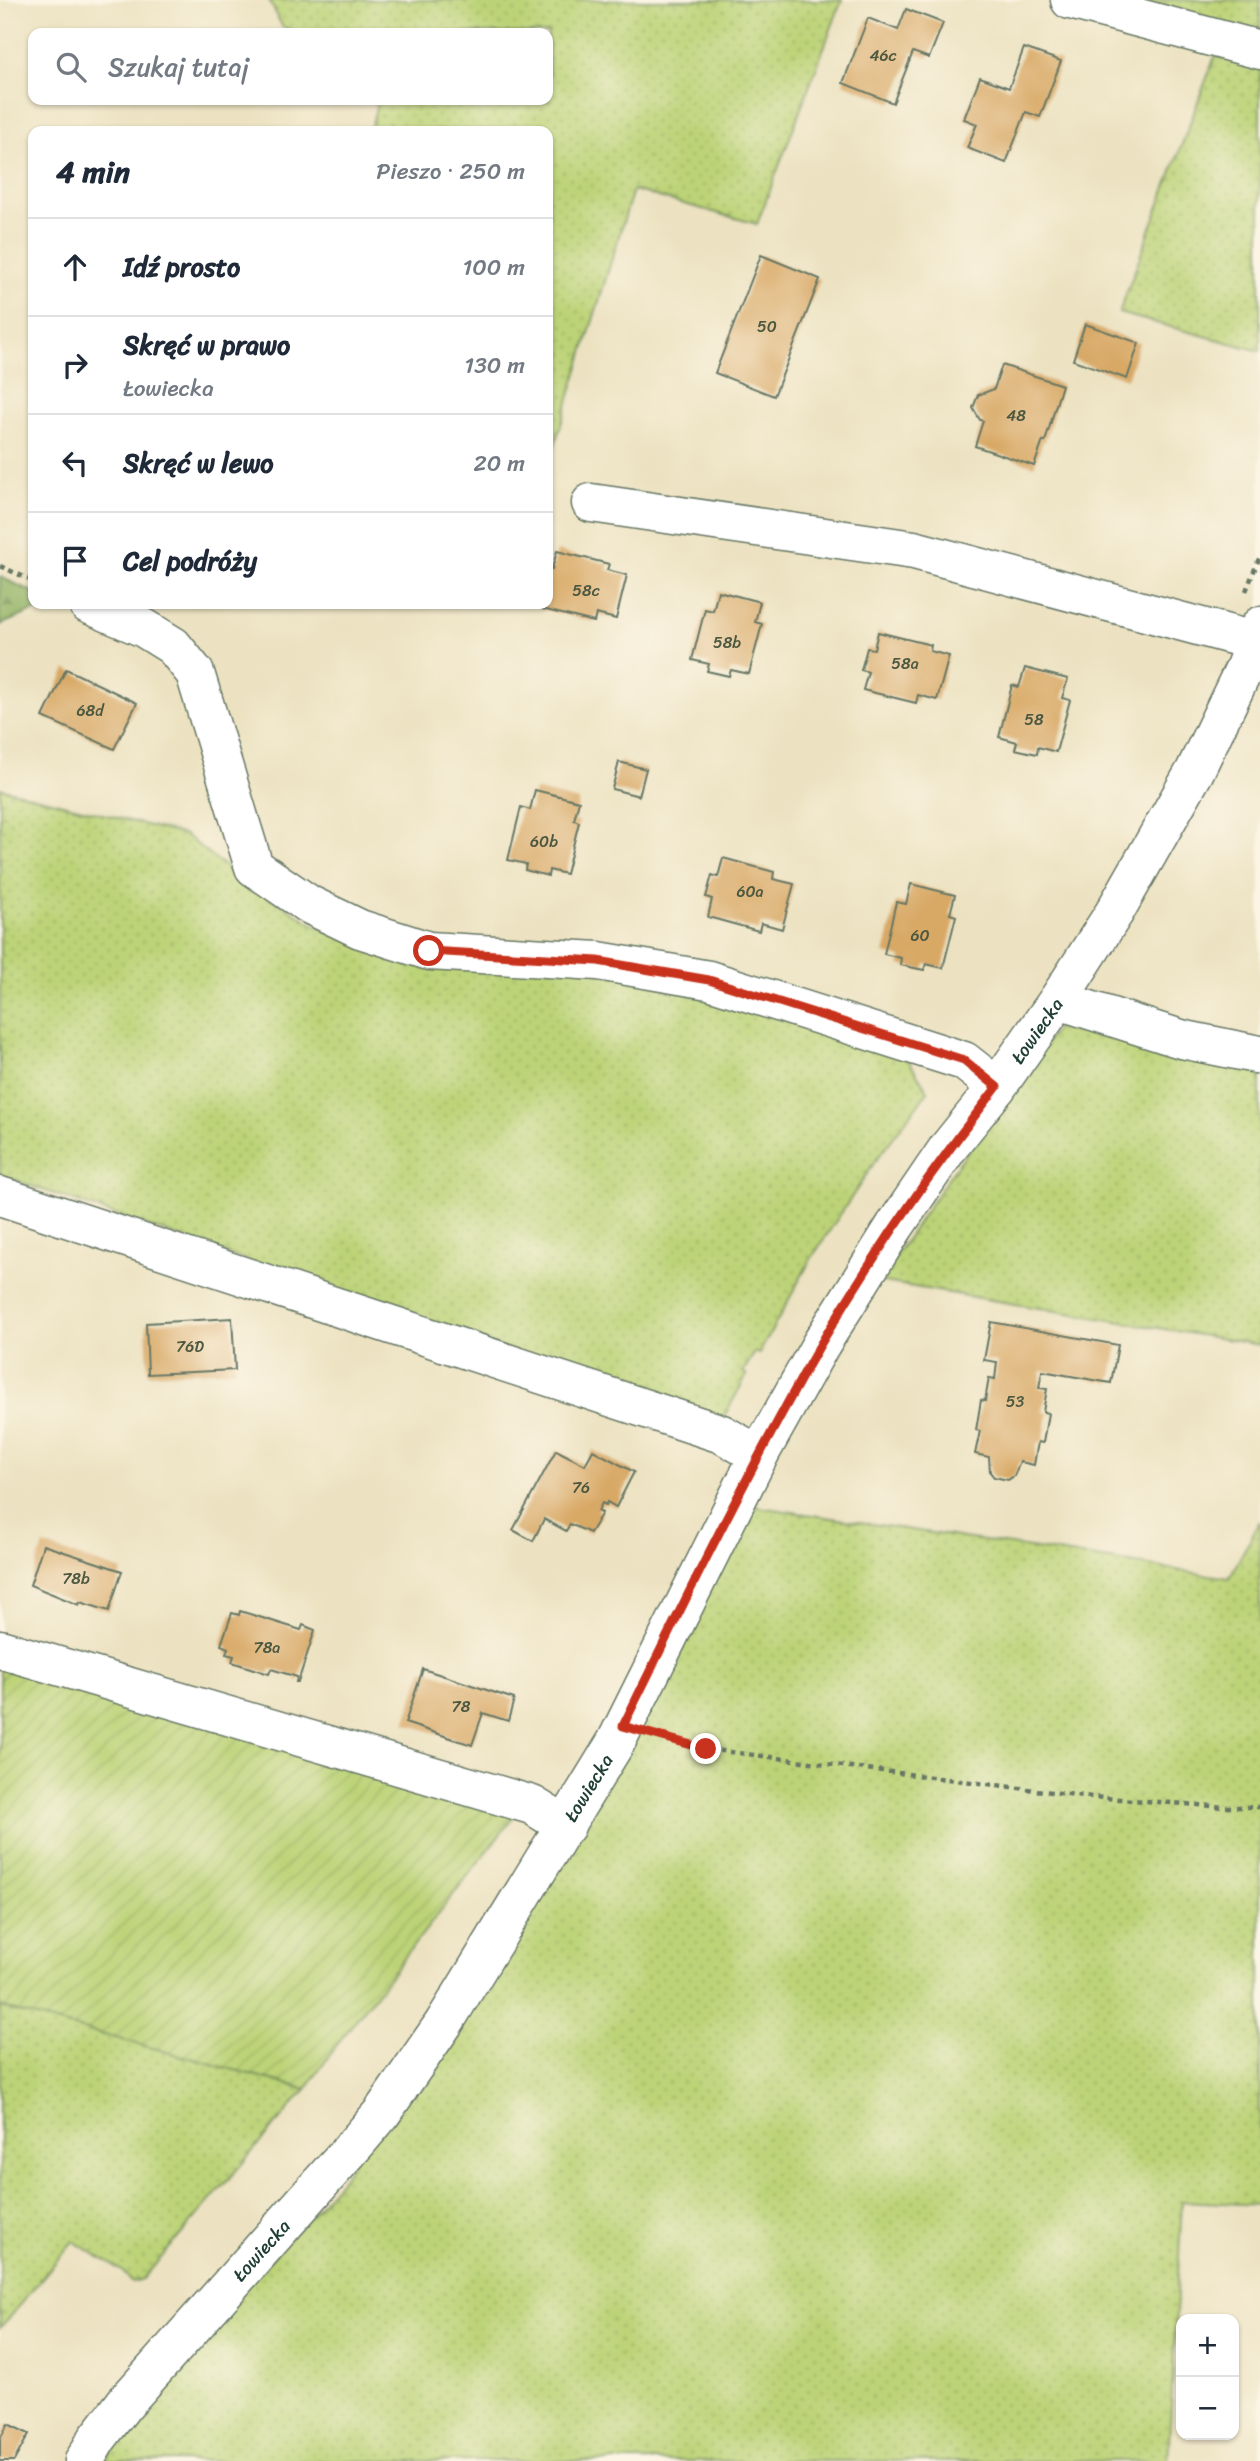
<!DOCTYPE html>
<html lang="pl">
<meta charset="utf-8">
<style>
:root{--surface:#fff;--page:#f6f6f7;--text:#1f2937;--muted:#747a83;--line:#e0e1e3}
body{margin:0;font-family:Sriracha,sans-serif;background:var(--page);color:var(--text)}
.controls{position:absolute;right:21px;bottom:21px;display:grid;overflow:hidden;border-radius:14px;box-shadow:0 2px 5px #0004}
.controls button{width:63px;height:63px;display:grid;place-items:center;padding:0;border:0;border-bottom:2px solid var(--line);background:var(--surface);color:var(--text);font:35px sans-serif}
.stop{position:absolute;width:21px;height:21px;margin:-16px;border:5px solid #c8321e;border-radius:50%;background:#fff}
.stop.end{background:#c8321e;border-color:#fff;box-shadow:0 2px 7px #0008}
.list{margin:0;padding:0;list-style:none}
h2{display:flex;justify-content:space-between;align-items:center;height:91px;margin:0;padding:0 28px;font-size:30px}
h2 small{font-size:23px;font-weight:400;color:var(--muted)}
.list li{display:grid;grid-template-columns:46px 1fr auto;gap:21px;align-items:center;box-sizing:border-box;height:98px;padding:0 28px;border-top:2px solid var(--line)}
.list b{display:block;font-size:26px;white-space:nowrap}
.list p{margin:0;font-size:23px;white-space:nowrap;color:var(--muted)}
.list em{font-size:23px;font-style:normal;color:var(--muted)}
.icon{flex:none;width:38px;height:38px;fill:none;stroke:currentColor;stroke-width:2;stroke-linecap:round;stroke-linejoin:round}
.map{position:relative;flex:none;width:1260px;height:2461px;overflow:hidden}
.search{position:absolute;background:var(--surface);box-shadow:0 2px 5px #0004;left:28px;top:28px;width:525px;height:77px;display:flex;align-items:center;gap:18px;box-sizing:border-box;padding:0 24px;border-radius:14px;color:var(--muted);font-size:26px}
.panel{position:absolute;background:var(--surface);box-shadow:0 2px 5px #0004;left:28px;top:126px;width:525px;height:483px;border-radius:14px}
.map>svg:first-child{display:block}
</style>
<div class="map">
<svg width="1260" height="2461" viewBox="0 0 1260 2461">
<defs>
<pattern id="grass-dots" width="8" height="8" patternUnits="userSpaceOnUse" patternTransform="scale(1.75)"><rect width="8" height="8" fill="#bcd377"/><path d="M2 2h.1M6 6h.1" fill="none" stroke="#a1b668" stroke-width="1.8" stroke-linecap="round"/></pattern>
<pattern id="forest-firs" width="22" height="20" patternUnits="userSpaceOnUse" patternTransform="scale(1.75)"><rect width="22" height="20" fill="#95b568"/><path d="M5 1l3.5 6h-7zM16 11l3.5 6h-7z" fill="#799456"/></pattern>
<pattern id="garden-furrows" width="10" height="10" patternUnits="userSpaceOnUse" patternTransform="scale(1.75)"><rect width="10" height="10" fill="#bcd377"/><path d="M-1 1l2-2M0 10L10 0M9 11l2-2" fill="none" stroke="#a1b668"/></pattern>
</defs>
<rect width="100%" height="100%" fill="#fcf5e5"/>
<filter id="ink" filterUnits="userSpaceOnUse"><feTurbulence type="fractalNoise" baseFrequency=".0143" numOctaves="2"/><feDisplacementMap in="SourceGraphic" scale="14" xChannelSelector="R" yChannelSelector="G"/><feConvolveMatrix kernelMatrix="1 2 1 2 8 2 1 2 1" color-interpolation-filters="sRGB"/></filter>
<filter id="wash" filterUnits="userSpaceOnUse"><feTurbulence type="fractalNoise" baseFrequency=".00686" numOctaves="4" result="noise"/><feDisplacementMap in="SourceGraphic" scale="28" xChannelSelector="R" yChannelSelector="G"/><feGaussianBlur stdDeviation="1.57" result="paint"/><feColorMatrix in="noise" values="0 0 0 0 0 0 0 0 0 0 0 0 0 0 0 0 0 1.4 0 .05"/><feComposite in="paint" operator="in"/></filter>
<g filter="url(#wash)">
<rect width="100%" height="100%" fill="#ece2c1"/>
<g fill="url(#grass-dots)" stroke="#6e8856" stroke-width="2">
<polygon points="269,0 842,0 757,224 633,190 548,467 548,131 370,131 378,100 548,100 548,33 298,33 282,26"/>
<polygon points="1112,0 1260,0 1260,39"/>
<polygon points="1215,56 1260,63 1260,351 1119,313"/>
<polygon points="0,788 185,835 242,880 323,930 607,972 903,1052 928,1091 874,1163 811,1259 759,1354 755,1352 743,1372 747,1375 722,1420 375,1305 0,1175"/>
<polygon points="1065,1017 1260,1067 1260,1345 878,1281 949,1177"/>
<polygon points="753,1506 1229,1578 1260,1521 1260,2205 1182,2201 1168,2461 105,2461 135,2413 343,2178"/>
<polygon points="0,2007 306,2089 143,2279 133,2282 122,2271 73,2241 0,2328"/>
</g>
<polygon fill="url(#forest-firs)" stroke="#5a794e" stroke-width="2" points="0,577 33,592 33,604 50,604 0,625"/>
<polygon fill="url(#garden-furrows)" stroke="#6e8856" stroke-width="2" points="0,1662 518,1811 341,2039 306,2089 0,2007"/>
<g id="blocks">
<g fill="#d8a865">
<polygon points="906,9 943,23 929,58 913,52 893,103 843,83 868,18 898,30"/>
<polygon points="1024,48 1061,61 1040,117 1026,112 1006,163 967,148 977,124 964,119 980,77 1009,88"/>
<polygon points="761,255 820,279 774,396 715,373"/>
<polygon points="1085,324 1139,343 1127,379 1073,360"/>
<polygon points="1002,365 1062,385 1045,442 1043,441 1034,466 975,446 983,421 980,420 973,408 978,395 994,389"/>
<polygon points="557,551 609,564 607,570 627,575 616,619 596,614 594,622 542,609 544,604 548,604 548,568 552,569"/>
<polygon points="718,591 760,602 755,622 762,624 749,674 731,670 729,676 707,671 709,664 692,660 705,609 713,611"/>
<polygon points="878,632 931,645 930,651 949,656 937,700 918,695 916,703 863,690 868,672 861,670 867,648 874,649"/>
<polygon points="1025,668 1068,679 1062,698 1070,700 1056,752 1038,747 1037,754 1015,749 1017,742 999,737 1012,685 1019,687"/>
<polygon points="66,669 137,703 114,749 43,717"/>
<polygon points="619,762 646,769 639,796 612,789"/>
<polygon points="535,790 579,801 574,820 579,822 566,874 549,870 548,876 525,870 526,864 508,860 521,807 530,810"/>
<polygon points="723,858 774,872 773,879 794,884 782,929 761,923 759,931 708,917 712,899 706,897 712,875 718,877"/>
<polygon points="911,884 955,895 950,914 956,916 943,968 926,964 924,970 900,965 901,958 884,954 896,902 906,904"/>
<polygon points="232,1318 235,1370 148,1374 146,1323"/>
<polygon points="991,1322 1118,1345 1111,1383 1042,1371 1039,1388 1047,1389 1043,1412 1048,1413 1043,1443 1038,1442 1034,1465 1020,1462 1014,1476 1008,1480 994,1477 990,1472 989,1457 975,1454 980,1431 976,1430 981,1400 985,1401 989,1378 995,1379 997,1362 984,1360"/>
<polygon points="556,1450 585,1465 593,1450 634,1472 616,1507 607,1502 606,1505 602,1503 598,1511 602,1513 590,1533 570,1524 566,1531 544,1519 533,1541 513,1530"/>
<polygon points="43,1545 122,1571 109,1611 80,1602 79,1605 30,1585"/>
<polygon points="240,1611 301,1630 303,1625 315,1630 298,1682 296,1682 297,1677 271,1669 269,1674 232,1662 234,1656 226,1654 228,1648 221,1645 232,1613 239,1615"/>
<polygon points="423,1669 514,1699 508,1721 483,1713 472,1745 405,1723"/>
<polygon points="8,2424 29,2434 14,2461 0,2461 0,2439"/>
</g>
</g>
</g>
<g filter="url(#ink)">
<use href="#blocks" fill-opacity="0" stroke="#677765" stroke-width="2"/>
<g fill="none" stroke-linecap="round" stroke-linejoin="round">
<defs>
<g id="minor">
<polyline points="1070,0 1260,50"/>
<polyline points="591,503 914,550 1254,641"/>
<polyline points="88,604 144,628 173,646 195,673 254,867 308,904 360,929 429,951 598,961 709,980 964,1061 997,1087"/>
<polyline points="1058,1000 1181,1039 1260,1055"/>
<polyline points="0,1196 704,1428 722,1434 759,1455"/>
<polyline points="0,1649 532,1805 566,1826"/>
<path id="s1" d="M84 2461 97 2439 124 2404 358 2141 381 2114 444 2023 616 1742 759 1455 821 1344 895 1226 948 1148 997 1087 1058 1000 1114 913 1195 771 1245 667 1260 626"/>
</g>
</defs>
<use href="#minor" stroke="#677765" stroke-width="41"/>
<g stroke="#677765" stroke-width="4.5" stroke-dasharray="5 5" stroke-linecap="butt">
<polyline points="0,566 33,581"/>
<polyline points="1246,591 1260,556"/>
<polyline points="661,1737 706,1749 1092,1797 1225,1807 1260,1807"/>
</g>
<use href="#minor" stroke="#fff" stroke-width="38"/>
</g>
</g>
<g fill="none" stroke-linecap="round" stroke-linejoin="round" filter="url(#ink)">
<path stroke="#c8321e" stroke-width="9" d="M429 951 598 961 709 980 964 1060 997 1087C932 1169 873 1255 820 1345 749 1469 686 1598 623 1726L706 1749"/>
</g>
<g text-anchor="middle" stroke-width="5" stroke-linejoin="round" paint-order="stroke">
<g font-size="16" fill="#4d5840">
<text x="883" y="61">46c</text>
<text x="767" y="332">50</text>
<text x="1016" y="421">48</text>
<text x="586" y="596">58c</text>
<text x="727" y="648">58b</text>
<text x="905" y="669">58a</text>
<text x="90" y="716">68d</text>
<text x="1034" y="725">58</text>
<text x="544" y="847">60b</text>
<text x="750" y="897">60a</text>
<text x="920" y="941">60</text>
<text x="190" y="1352">76D</text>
<text x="1015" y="1407">53</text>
<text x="581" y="1493">76</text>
<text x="76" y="1584">78b</text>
<text x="267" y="1653">78a</text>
<text x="461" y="1712">78</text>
</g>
<g font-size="19" fill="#1f3d34" stroke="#fcf5e5">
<text dy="7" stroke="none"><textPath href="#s1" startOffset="1726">Łowiecka</textPath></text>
<text dy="7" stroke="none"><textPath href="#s1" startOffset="844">Łowiecka</textPath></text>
<text dy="7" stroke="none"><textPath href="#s1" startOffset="276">Łowiecka</textPath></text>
</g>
</g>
</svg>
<div class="controls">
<button>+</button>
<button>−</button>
</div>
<div class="stop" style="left:429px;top:951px"></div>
<div class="stop end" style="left:706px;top:1749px"></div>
<div class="search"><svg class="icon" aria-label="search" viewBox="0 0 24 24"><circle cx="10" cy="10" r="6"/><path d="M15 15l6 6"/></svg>Szukaj tutaj</div>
<section class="panel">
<h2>4 min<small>Pieszo · 250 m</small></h2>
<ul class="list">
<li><svg class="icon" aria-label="ahead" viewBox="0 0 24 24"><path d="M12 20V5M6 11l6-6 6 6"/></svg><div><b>Idź prosto</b></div><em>100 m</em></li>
<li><svg class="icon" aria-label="right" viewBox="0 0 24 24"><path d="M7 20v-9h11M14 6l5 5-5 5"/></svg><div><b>Skręć w prawo</b><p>Łowiecka</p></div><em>130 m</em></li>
<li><svg class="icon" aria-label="left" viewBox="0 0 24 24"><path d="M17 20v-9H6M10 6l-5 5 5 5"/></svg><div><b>Skręć w lewo</b></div><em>20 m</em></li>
<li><svg class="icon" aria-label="arrive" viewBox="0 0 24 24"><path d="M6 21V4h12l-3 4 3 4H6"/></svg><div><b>Cel podróży</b></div></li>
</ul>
</section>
</div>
